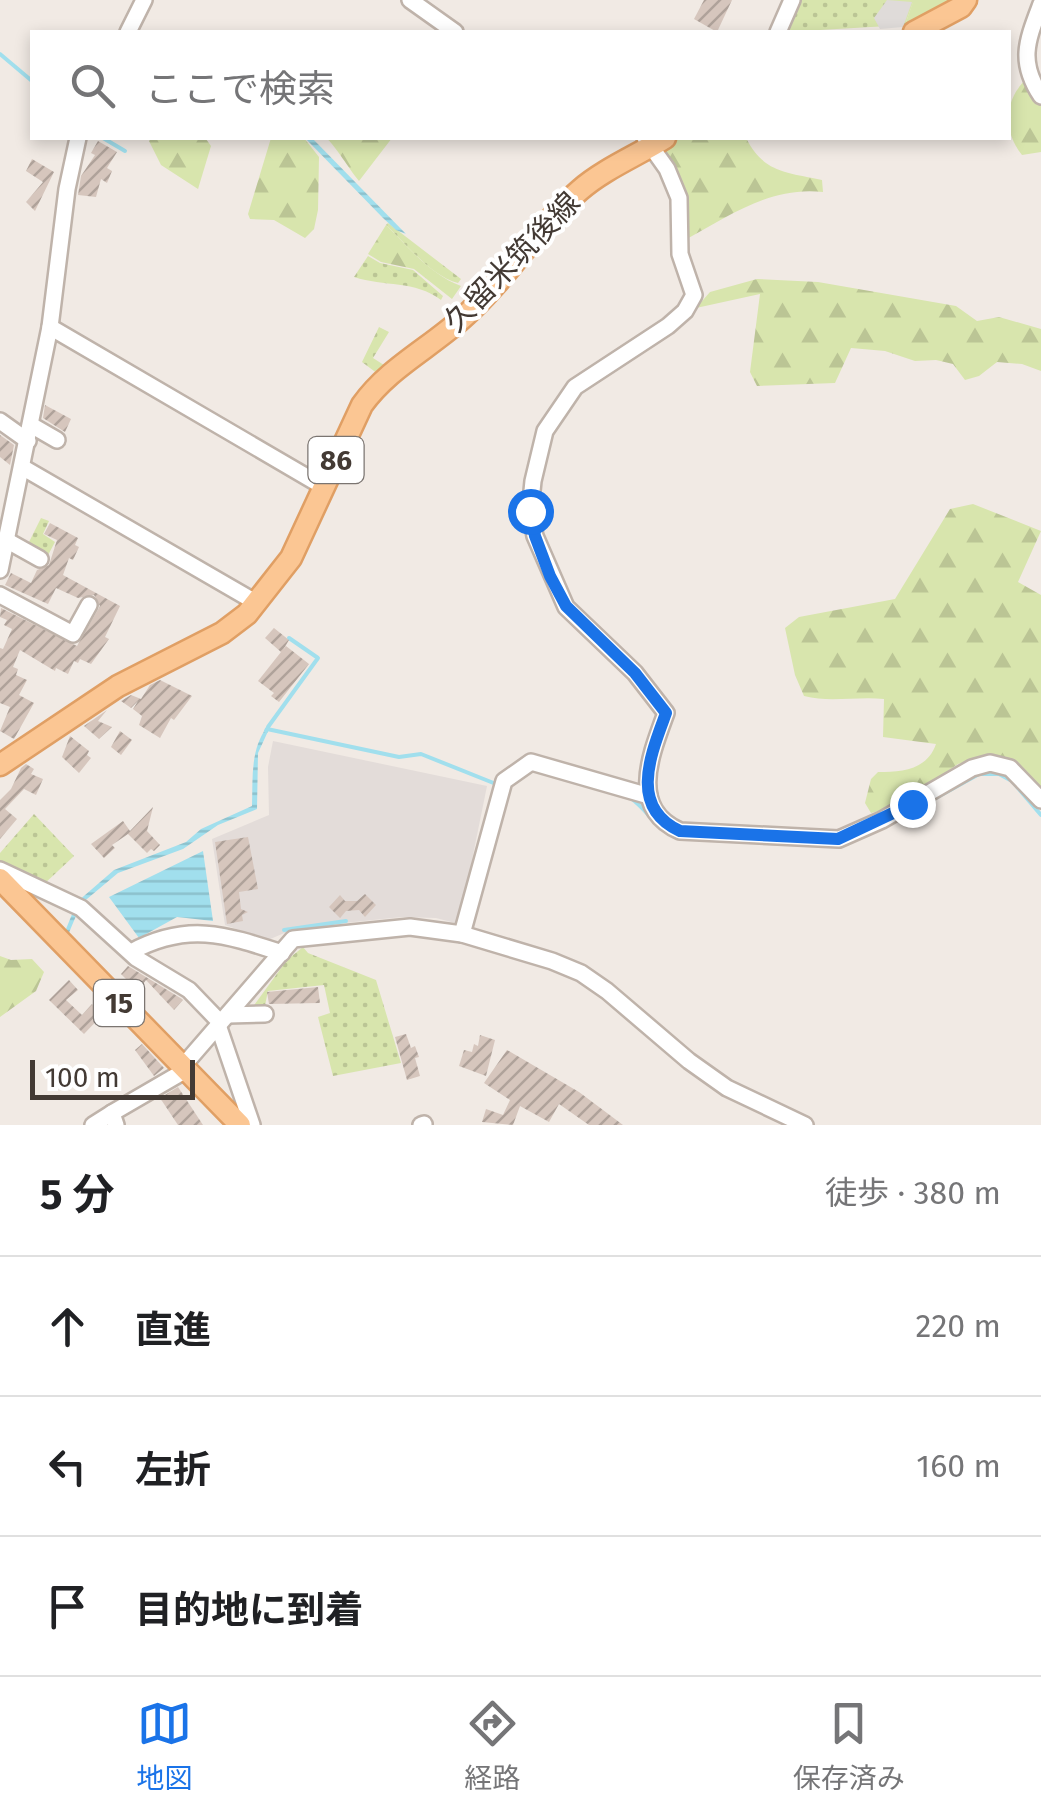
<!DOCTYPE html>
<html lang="ja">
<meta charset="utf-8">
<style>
:root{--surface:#fff;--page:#f2f2f2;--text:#202124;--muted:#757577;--line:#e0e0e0;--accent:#1a73e8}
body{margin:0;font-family:"Fira Sans","Noto Sans JP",sans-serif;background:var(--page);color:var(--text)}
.scale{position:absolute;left:30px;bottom:25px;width:165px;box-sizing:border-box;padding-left:10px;border:5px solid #433a34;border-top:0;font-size:28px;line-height:35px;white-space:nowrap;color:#433a34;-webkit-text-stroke:8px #fff;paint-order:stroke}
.stop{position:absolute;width:30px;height:30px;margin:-22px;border:8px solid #1a73e8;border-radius:50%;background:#fff}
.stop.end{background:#1a73e8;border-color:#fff;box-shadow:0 2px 10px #0008}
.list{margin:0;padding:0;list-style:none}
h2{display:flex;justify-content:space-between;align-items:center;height:130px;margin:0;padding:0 40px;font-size:42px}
h2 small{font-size:32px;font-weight:400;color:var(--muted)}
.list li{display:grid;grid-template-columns:65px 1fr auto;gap:30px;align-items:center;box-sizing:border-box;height:140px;padding:0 40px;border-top:2px solid var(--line)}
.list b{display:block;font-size:38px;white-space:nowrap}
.list em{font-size:32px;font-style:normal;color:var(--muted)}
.icon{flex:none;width:55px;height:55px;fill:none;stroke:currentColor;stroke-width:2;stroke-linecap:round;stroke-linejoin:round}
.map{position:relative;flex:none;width:1041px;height:1125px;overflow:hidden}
.search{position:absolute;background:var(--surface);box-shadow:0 5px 15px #0003;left:30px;right:30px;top:30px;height:110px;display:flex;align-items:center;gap:25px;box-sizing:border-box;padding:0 35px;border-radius:0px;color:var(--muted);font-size:38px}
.sheet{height:550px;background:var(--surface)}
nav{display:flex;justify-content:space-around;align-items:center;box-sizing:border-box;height:140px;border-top:2px solid var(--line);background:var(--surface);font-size:28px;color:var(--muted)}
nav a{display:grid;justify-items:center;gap:5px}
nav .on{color:var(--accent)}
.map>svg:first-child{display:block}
</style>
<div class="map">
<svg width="1041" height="1125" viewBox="0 0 1041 1125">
<defs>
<pattern id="green-dots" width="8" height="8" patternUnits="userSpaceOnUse" patternTransform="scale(2.5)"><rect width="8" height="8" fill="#d8e5ad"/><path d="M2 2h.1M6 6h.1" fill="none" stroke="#bbc595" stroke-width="1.8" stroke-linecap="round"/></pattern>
<pattern id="forest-firs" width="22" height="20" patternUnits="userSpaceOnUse" patternTransform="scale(2.5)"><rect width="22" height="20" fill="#d8e5ad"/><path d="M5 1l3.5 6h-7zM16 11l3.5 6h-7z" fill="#bbc595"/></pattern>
<pattern id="water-rules" width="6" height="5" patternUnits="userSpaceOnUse" patternTransform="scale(2.5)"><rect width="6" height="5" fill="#a1dfed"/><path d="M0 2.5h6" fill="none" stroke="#8cc0cc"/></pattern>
<pattern id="building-hatch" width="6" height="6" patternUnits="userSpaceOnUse" patternTransform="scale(2.5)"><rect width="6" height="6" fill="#d6c6bd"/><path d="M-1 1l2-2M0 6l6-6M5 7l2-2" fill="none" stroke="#afa29a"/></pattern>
</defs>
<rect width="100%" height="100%" fill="#f1eae4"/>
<polygon fill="#e3dcd9" points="273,741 487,786 459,924 436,918 402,917 296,928 268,940 225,925 212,839 269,815 268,767"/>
<g fill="url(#green-dots)">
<polygon points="795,0 914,0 905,25 786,32"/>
<path d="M388 223 461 279 458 283C431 276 406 244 386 225Z"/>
<path d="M368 256 380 263 413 270 443 296 441 300C415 280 384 287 354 277Z"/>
<polygon points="379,327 389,332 373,358 387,367 378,374 362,362"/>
<polygon points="41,518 49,521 43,534 55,542 46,559 27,546"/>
<polygon points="34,814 74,856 42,886 0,866 0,853"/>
<polygon points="303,947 308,953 376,980 401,1063 333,1076 318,1017 330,1013 324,985 268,991 264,1010 252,1008 287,960"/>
</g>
<g fill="url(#forest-firs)">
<polygon points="910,0 958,0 919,22 905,25 913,2"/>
<path d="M1024 81 1041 103V152L1022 155C1003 131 1004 103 1024 81Z"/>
<polygon points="152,138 206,139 211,146 198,189 161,165 149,141"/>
<polygon points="271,138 304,138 319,157 318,210 314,229 305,238 274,220 250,219 248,214"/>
<path d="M326 138H392L359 181C349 169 335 145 326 138Z"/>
<path d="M678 138H746C764 173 786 172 822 180L823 192C771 186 729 216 685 240 688 200 682 182 658 150Z"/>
<path d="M386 225C408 247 431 275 461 286L452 299 414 269 381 262 368 254Z"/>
<polygon points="757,279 818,282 956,306 977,321 999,317 1041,329 1041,371 1022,364 997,362 979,376 965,380 953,364 936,360 915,361 885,351 851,348 835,383 757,386 750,372 760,294 696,308 710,292"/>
<path d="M973 504 1041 531 1018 582 1041 595V788L1014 762 989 755 958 764 898 806 871 813 865 803 871 779 878 772C902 772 927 770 936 744L883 737 884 699C857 696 830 703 804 696L795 675 785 628 799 617 895 599 950 509Z"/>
<polygon points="0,956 11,960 32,959 44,972 36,991 0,1017"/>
</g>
<polygon fill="#dfdbd9" points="887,0 912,2 903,27 880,29 874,18"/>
<g fill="url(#water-rules)">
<polygon points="305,138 312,138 406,234 396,230 383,218"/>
<path d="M270 727 258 753 257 809 218 825 183 849 118 873 81 904 68 935 64 934 77 902 114 870 186 842 201 829 252 806C253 778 250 752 266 728Z"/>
<polygon points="203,851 213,921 177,917 139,938 109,897"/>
</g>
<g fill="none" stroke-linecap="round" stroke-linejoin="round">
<g stroke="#a1dfed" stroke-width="4">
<polyline points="0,54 32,81"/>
<polyline points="103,138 125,151"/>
<polyline points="268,727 318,658 289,638"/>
<polyline points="266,731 267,729 399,757 421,754 496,784"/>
<path d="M632 799C649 812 656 829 677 837"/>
<polyline points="896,820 979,774 999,774 1012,781 1041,815"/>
<polyline points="696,839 837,846"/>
<polyline points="284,930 346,921"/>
</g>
</g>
<g fill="url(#building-hatch)">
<polygon points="704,0 732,0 717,32 694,19"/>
<polygon points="98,141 117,152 107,168 112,171 107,183 101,179 96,197 78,195 81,176 95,155 91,153"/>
<polygon points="32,159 54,172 35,211 26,202 43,182 26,171"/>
<polygon points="45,405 71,419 65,432 43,418"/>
<polygon points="0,435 14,445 10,465 0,457"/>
<polygon points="50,523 78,538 75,545 79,547 73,560 69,558 63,575 120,606 105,637 109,639 91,664 80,659 78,663 74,661 68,674 56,668 55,671 20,650 13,667 18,669 16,675 27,680 19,695 34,703 14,739 0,731 10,707 0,703 0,648 3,649 12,629 4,625 7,620 0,617 1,608 77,646 100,606 94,595 78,598 56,588 48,604 5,585 11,573 31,583 37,570 49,565 57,540 44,534"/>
<polygon points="274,628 289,640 283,650 286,646 309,664 279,702 271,696 274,693 258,681 281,652 265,638"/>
<polygon points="160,680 192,696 174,720 171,718 160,738 139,725 142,716 133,709 138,701 131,708 121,701 131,695 141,699 150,685"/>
<polygon points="107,710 98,721 112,727 99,739 84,726"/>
<polygon points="120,731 132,740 121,755 111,747"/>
<polygon points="70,736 89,751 87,755 91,758 79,773 62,757"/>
<polygon points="26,764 34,769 31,774 43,779 36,795 24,789 5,809 17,819 0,839 0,800 11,789 21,768"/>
<polygon points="153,807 147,831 160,845 154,851 151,849 147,853 128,834 112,845 115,848 104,858 91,844 123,821 130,831"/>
<polygon points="248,837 258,889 239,892 241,909 248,912 242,915 243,921 227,924 215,842"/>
<polygon points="365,894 376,905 365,917 359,910 346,911 340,918 329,907 340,895 345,901 357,901"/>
<polygon points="128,966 182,999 183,1000 174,1010 146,980 141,987 128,981 121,974"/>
<polygon points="69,980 78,990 66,1000 82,1015 92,1004 97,1009 100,1001 108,1009 84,1034 49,1000"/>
<polygon points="318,987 320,1003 269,1004 267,992"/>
<polygon points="406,1034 411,1048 415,1046 419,1057 415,1058 420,1076 407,1080 395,1037"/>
<polygon points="480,1035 495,1040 486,1076 459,1066 464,1050 472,1052 474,1044 478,1046"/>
<polygon points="142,1044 164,1068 154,1076 135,1050"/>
<polygon points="507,1050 579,1092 623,1125 589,1125 559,1104 549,1122 520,1106 513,1125 482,1122 486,1109 503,1115 510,1100 484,1083"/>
<polygon points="178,1087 203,1125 178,1125 160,1098"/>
</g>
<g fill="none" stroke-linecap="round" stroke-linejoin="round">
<defs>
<g id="minor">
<polyline points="410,0 455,32"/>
<path d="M1041 4C1027 41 1018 61 1041 96"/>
<polyline points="128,32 144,0"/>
<polyline points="778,32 792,0"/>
<path d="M645 138 667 169 679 198 680 254 694 295 685 311 668 326 575 387 545 431 533 481 530 511 535 536 566 607 635 673 666 713C651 754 628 808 680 831L839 839 882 820 972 768 990 763 1010 768 1041 800"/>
<polyline points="50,327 324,487"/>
<polyline points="0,421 28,441"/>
<polyline points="31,425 57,440"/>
<polyline points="22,467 257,603"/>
<polyline points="6,540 40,559"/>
<polyline points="0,570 50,327 67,189 78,138"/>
<polyline points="0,595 73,634 89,605"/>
<polyline points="0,870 81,908 136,958 189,990 215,1017"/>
<polyline points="462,934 504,781 531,762 649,796"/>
<path d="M131 952C187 922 224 934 282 953"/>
<polyline points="228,1015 265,1014"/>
<polyline points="218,1025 252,1125"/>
<polyline points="183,1066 293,939 410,927 462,934 552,961 581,973 607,991 689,1061 727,1088 805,1125"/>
<polyline points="93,1125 112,1113"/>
<polyline points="116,1125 112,1113 186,1070"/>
<polyline points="421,1125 424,1124"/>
</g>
<g id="major">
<polyline points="914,32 961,7 966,0"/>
<path d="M0 765 118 686 222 633 247 614 291 558 362 405C389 367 432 347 466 315 508 277 537 227 580 190 604 169 638 155 665 138"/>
<polyline points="0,879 240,1125"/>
</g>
</defs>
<use href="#minor" stroke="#bfb3aa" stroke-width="20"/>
<use href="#major" stroke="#e09f64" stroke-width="25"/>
<use href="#minor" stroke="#fff" stroke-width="15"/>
<use href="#major" stroke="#fbc693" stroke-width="20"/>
</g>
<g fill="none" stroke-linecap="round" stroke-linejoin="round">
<path stroke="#1a73e8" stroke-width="12" d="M530 511 535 536 550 576 566 606 635 673 666 713C651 754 628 807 680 831L838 839 912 804"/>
</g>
<g text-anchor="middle" stroke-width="8" stroke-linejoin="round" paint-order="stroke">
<g fill="#fff" stroke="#7b7571" stroke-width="2.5">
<rect x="308.5" y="437" width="55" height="46" rx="8"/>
<rect x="94" y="980" width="50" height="46" rx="8"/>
</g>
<g font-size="28" font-weight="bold" fill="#433a34">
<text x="336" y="470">86</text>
<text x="119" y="1013">15</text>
</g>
<g font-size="30" fill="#433a34" stroke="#fff">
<text transform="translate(512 262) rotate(-46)" y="10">久留米筑後線</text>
</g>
</g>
</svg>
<div class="scale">100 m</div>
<div class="stop" style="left:530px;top:511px"></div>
<div class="stop end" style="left:912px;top:804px"></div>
<div class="search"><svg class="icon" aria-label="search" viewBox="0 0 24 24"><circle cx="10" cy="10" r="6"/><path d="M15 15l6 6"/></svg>ここで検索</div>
</div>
<section class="sheet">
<h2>5 分<small>徒歩 · 380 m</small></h2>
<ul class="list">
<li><svg class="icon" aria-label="ahead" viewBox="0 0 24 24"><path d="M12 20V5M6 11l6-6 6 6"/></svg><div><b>直進</b></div><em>220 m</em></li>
<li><svg class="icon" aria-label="left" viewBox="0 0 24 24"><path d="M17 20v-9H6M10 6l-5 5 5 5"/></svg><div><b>左折</b></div><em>160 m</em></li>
<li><svg class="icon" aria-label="arrive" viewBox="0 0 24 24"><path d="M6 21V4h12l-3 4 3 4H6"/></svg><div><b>目的地に到着</b></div></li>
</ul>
</section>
<nav>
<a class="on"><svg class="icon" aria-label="map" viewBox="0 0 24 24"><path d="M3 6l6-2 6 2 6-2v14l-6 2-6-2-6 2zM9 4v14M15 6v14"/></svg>地図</a>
<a><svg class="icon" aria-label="directions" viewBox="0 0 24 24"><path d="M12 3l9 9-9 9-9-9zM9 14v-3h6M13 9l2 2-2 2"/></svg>経路</a>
<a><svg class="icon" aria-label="saved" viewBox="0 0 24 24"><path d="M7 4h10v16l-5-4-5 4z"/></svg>保存済み</a>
</nav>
